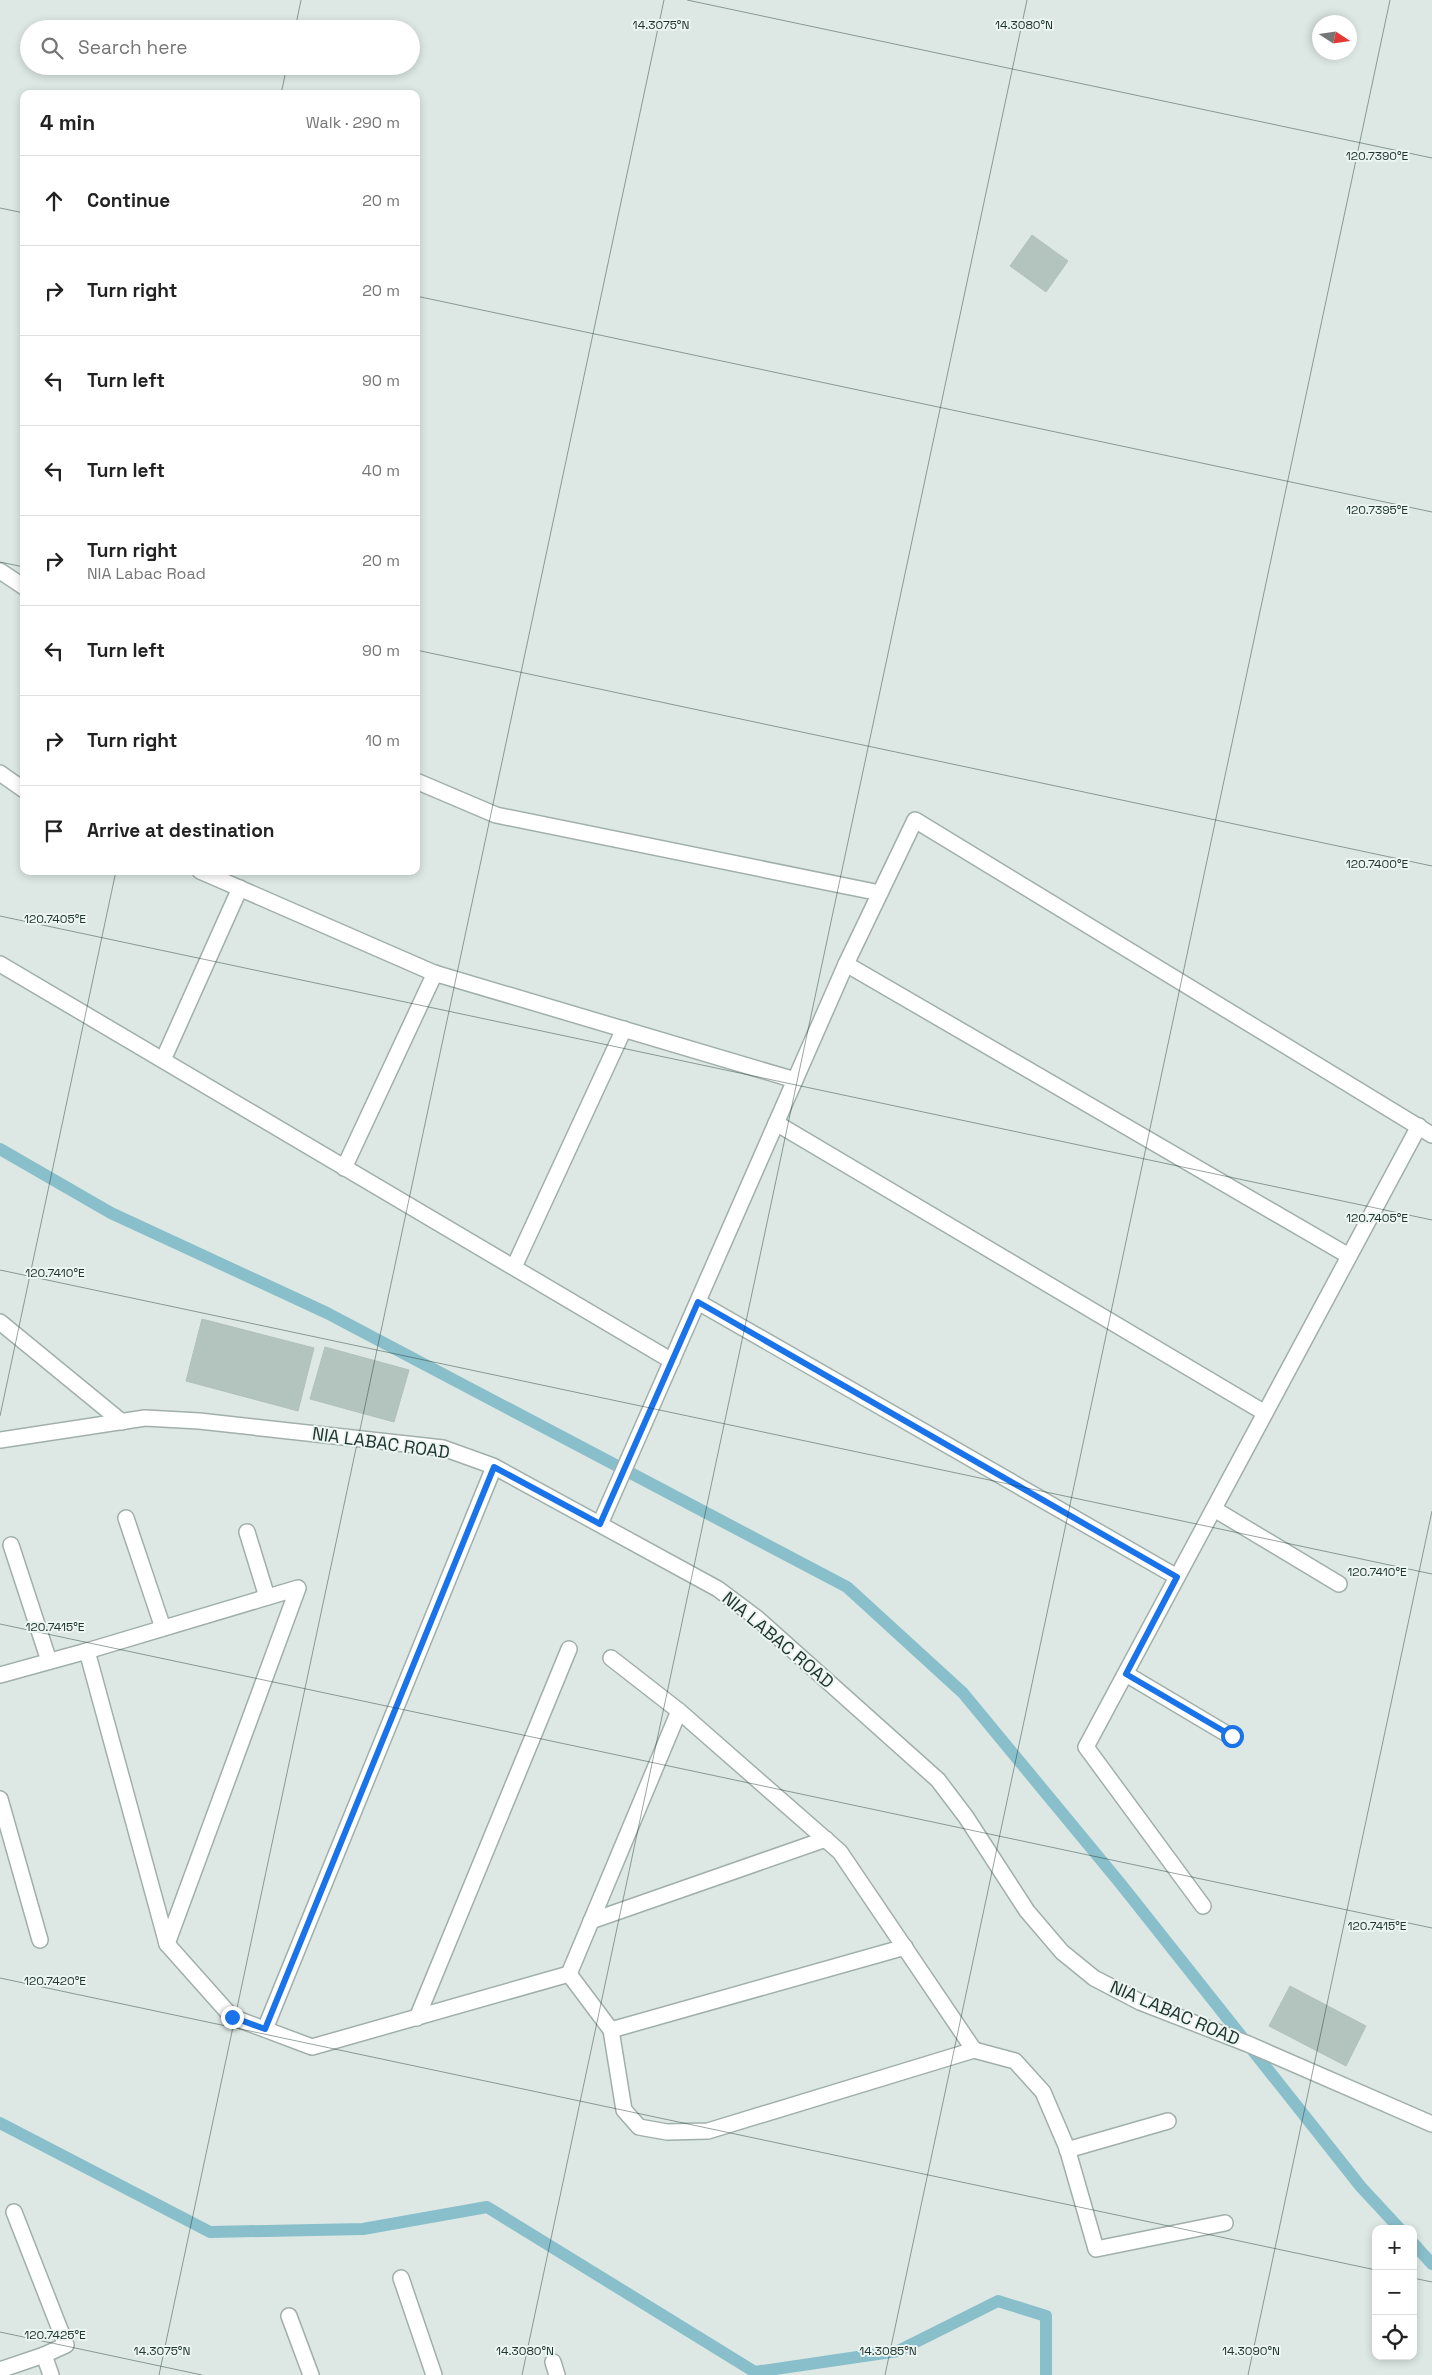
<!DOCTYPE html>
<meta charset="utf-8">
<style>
:root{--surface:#fff;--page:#f2f2f2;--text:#222;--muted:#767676;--line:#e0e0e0}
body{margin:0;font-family:"Space Grotesk",sans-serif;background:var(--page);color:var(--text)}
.controls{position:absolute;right:15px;bottom:15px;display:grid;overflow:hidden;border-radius:10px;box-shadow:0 2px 8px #0003}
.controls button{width:45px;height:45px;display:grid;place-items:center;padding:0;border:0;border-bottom:1px solid var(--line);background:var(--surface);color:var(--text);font:25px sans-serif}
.compass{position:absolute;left:1312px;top:15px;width:45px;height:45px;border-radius:50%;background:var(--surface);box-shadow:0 2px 8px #0003;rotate:102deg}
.stop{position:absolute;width:15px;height:15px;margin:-11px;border:4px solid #1a73e8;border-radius:50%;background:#fff}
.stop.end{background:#1a73e8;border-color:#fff;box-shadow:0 1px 5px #0008}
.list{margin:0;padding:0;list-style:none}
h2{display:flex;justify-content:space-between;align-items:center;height:65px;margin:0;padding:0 20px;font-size:21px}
h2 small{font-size:16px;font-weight:400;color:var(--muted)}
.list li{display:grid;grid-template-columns:32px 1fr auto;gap:15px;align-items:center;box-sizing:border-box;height:90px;padding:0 20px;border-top:1px solid var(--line)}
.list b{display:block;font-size:19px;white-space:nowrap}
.list p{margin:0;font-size:16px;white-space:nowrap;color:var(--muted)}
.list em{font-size:16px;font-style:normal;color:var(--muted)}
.icon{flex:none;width:28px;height:28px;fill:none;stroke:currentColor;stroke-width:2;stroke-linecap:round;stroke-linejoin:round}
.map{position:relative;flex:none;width:1432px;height:2375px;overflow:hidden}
.search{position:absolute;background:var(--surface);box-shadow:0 2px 8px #0003;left:20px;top:20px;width:400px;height:55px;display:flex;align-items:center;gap:12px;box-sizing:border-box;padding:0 18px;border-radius:28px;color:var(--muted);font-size:19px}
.panel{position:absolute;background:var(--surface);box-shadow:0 2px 8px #0003;left:20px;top:90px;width:400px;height:785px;border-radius:10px}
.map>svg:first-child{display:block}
</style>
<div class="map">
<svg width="1432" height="2375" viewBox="0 0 1432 2375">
<rect width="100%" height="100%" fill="#dde8e4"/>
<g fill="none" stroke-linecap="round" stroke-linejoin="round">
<g stroke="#88bfcb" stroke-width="12">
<polyline points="0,1149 111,1213 327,1313 847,1587 963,1693 1120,1883 1361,2187 1400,2229"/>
<polyline points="0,2123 210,2232 363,2229 487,2207 755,2372 898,2351 998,2301 1046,2316 1046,2375"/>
<polyline points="1413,2243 1432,2264"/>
</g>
</g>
<g fill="#b3c3bd" stroke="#b1c1bb">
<polygon points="1032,235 1068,261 1046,292 1010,266"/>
<polygon points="202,1319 314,1348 298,1411 186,1381"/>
<polygon points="325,1347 409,1370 394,1422 310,1399"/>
<polygon points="1290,1986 1366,2026 1346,2066 1269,2026"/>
</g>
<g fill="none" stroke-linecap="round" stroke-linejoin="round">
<defs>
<g id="street">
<polyline points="0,571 24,587"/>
<polyline points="0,773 24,790"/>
<polyline points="416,781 496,815 880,893"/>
<polyline points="200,871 434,973 795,1080"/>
<polyline points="0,964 672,1361"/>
<polyline points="846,964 1349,1256"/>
<polyline points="163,1060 240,888"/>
<polyline points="776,1123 1265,1413"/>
<polyline points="344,1168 435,973"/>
<polyline points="514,1267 624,1029"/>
<polyline points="698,1302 1177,1577"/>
<polyline points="0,1322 122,1422"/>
<polyline points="0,1440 145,1418 199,1421 443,1448 493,1466 718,1589 758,1619 938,1780 966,1817 1027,1911 1062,1952 1094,1978 1140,2002 1248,2044 1432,2124"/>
<polyline points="1214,1509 1339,1584"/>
<polyline points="126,1518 163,1628"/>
<polyline points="600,1524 846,964 915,820 1432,1135"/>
<polyline points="247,1532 267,1597"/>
<polyline points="11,1545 49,1661"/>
<polyline points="87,1651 298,1588 167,1944"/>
<polyline points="611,1658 679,1711"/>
<polyline points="1126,1674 1232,1737"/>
<polyline points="0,1675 87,1651 167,1944 232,2017 312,2047 569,1974 611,2030 624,2110 639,2127 667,2132 708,2131 974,2050 1015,2061 1043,2092 1067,2148 1096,2249 1225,2223"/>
<polyline points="0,1799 40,1940"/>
<polyline points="1203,1906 1086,1747 1419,1126"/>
<polyline points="591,1921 826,1839"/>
<polyline points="569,1974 679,1711 840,1852 974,2050"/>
<polyline points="417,2018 569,1649"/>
<polyline points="265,2029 494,1467"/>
<polyline points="611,2030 905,1947"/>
<polyline points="1067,2150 1168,2121"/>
<polyline points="14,2212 66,2345 44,2355"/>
<polyline points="401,2278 434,2375"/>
<polyline points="289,2316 311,2375"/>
<polyline points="553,2362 557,2375"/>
<polyline points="0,2370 44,2355 51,2375"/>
</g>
</defs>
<use href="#street" stroke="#a1afab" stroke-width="18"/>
<use href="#street" stroke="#fff" stroke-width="15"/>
</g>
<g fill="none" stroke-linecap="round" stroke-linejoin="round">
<polyline stroke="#1a73e8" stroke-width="6" points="232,2017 265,2029 494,1467 600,1524 698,1302 1177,1577 1126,1674 1232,1736"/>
</g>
<path fill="none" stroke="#203731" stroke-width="1" stroke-opacity="0.45" d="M687 0 1432 158M295 29 301 0M281 94 287 66M0 208 24 213M416 296 1432 512M0 562 24 567M416 650 1432 866M0 916 1432 1220M0 1270 1432 1574M0 1416 116 871M0 1624 1432 1928M0 1978 1376 2270M1413 2278 1432 2282M0 2332 202 2375M159 2375 664 0M522 2375 1027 0M885 2375 1390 0M1248 2375 1432 1511"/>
<g text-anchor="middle" stroke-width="4" stroke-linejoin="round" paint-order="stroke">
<g font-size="18" fill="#203731" stroke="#edf5f2">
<text transform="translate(381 1443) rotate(8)" y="6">NIA LABAC ROAD</text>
<text transform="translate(778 1640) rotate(40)" y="6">NIA LABAC ROAD</text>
<text transform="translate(1175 2013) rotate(23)" y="6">NIA LABAC ROAD</text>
</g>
</g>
<g font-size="12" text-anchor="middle" fill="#203731" stroke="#edf5f2" stroke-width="4" stroke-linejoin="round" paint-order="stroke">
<text x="661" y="29">14.3075°N</text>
<text x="1024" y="29">14.3080°N</text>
<text x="1377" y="160">120.7390°E</text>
<text x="1377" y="514">120.7395°E</text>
<text x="1377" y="868">120.7400°E</text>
<text x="55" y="923">120.7405°E</text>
<text x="1377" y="1222">120.7405°E</text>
<text x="55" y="1277">120.7410°E</text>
<text x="1377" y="1576">120.7410°E</text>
<text x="55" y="1631">120.7415°E</text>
<text x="1377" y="1930">120.7415°E</text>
<text x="55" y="1985">120.7420°E</text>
<text x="55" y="2339">120.7425°E</text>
<text x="162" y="2355">14.3075°N</text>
<text x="525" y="2355">14.3080°N</text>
<text x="888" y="2355">14.3085°N</text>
<text x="1251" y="2355">14.3090°N</text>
</g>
</svg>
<div class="controls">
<button>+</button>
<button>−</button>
<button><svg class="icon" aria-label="locate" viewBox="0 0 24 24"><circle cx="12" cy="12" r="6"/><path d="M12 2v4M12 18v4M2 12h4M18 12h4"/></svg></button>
</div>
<svg class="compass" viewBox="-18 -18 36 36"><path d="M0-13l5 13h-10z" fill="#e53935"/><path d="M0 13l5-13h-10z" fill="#767676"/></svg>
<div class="stop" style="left:1232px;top:1736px"></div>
<div class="stop end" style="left:232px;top:2017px"></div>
<div class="search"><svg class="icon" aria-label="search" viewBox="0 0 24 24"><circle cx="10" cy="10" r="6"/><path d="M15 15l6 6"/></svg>Search here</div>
<section class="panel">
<h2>4 min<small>Walk · 290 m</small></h2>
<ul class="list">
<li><svg class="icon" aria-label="ahead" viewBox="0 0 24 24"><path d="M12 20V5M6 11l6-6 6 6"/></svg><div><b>Continue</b></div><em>20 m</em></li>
<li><svg class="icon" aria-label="right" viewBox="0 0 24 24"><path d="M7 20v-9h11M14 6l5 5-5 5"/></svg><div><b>Turn right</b></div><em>20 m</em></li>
<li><svg class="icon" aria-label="left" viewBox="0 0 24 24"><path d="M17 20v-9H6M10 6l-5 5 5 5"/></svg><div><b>Turn left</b></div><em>90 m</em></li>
<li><svg class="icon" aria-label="left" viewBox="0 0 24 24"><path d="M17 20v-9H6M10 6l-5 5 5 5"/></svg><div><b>Turn left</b></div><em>40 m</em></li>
<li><svg class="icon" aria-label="right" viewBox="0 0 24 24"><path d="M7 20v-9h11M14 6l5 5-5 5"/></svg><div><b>Turn right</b><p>NIA Labac Road</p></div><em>20 m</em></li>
<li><svg class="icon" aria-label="left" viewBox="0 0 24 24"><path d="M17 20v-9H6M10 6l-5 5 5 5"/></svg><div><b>Turn left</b></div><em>90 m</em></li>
<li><svg class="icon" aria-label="right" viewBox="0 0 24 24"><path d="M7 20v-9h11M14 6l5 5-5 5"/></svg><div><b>Turn right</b></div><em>10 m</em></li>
<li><svg class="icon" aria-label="arrive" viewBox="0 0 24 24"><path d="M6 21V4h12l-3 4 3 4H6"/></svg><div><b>Arrive at destination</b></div></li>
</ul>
</section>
</div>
